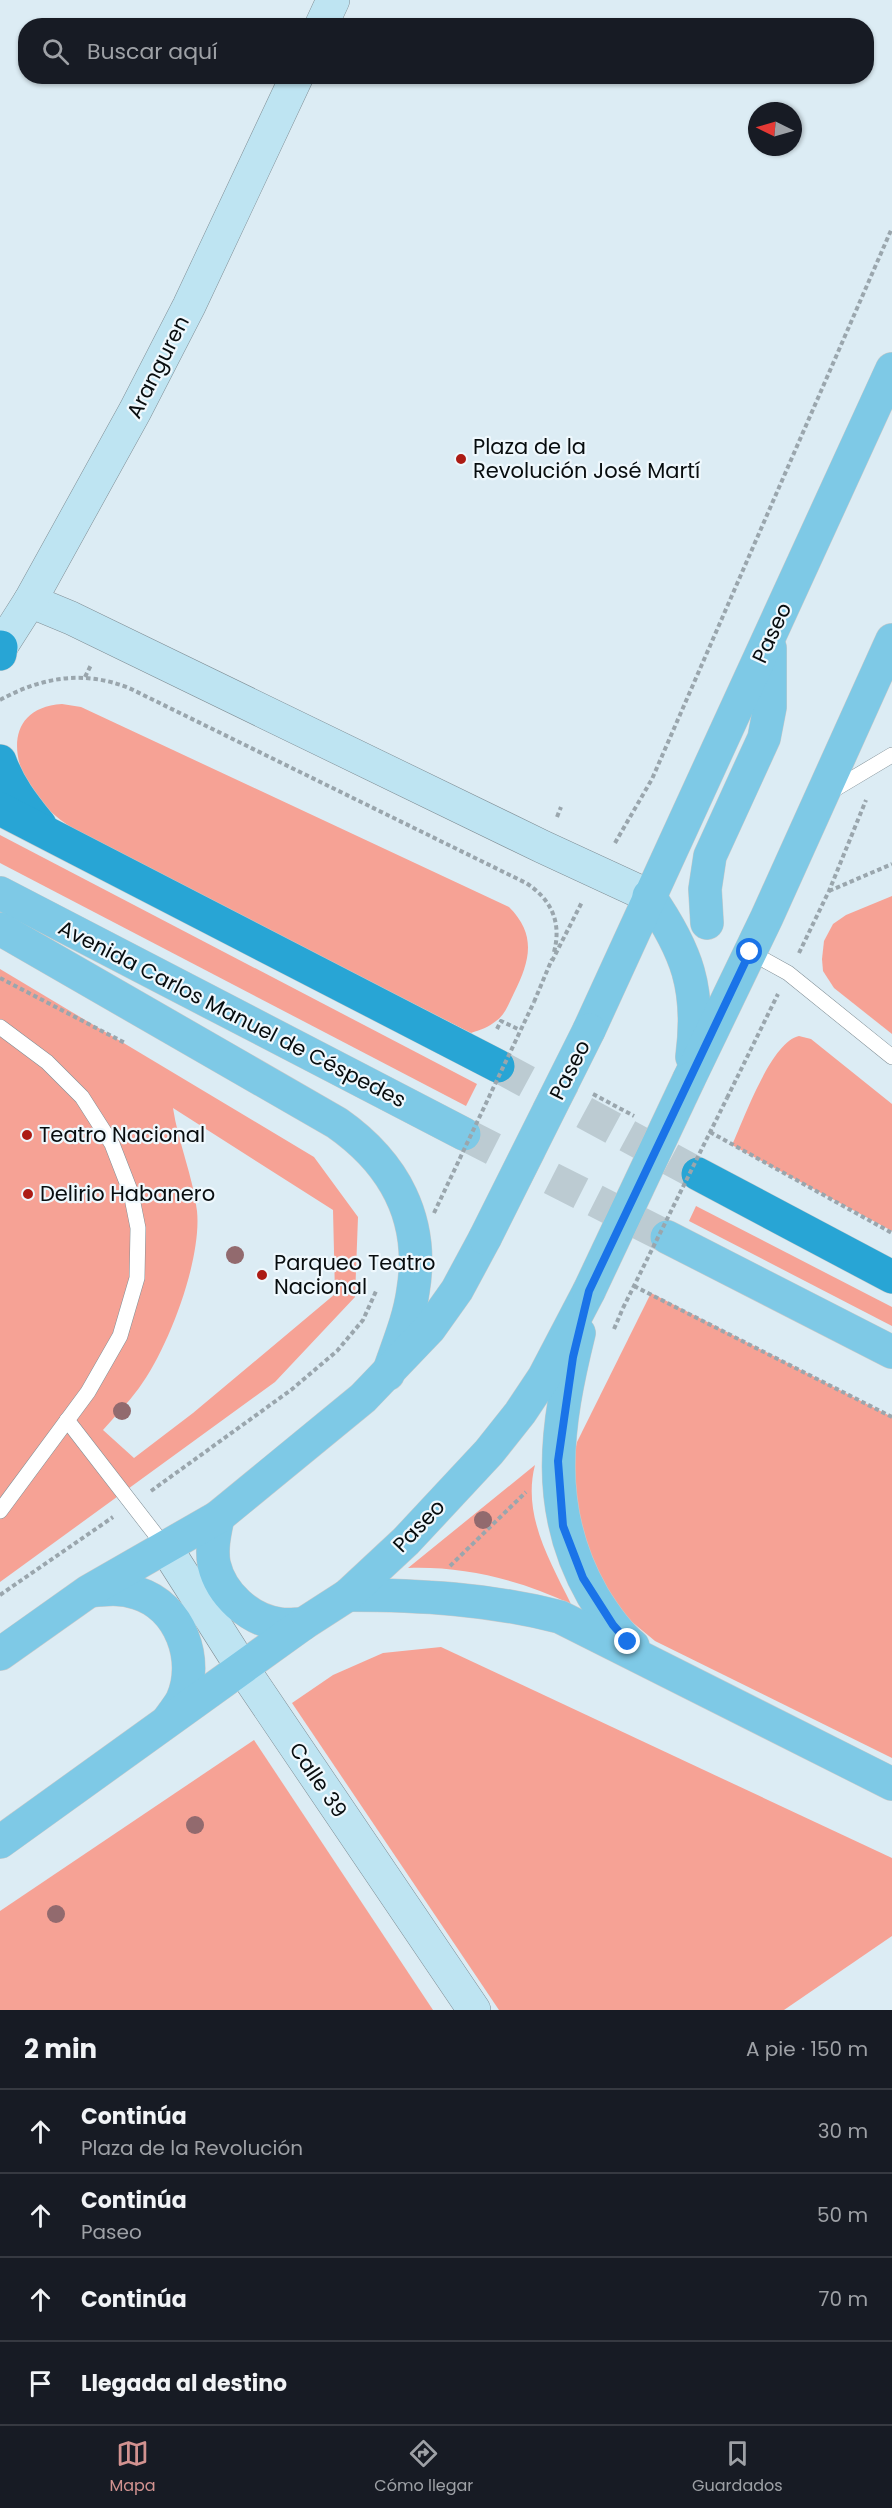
<!DOCTYPE html>
<html lang="es">
<meta charset="utf-8">
<style>
:root{--surface:#171b24;--page:#242831;--text:#f1f3f6;--muted:#9ea1a6;--line:#363941;--accent:#d29290}
body{margin:0;font-family:Poppins,sans-serif;background:var(--page);color:var(--text)}
.compass{position:absolute;left:748px;top:102px;width:54px;height:54px;border-radius:50%;background:var(--surface);box-shadow:0 2px 4px #0004;rotate:275deg}
.stop{position:absolute;width:18px;height:18px;margin:-14px;border:4px solid #1a73e8;border-radius:50%;background:#fff}
.stop.end{background:#1a73e8;border-color:#fff;box-shadow:0 2px 6px #0008}
.list{margin:0;padding:0;list-style:none}
h2{display:flex;justify-content:space-between;align-items:center;height:78px;margin:0;padding:0 24px;font-size:26px}
h2 small{font-size:20px;font-weight:400;color:var(--muted)}
.list li{display:grid;grid-template-columns:39px 1fr auto;gap:18px;align-items:center;box-sizing:border-box;height:84px;padding:0 24px;border-top:2px solid var(--line)}
.list b{display:block;font-size:22px;white-space:nowrap}
.list p{margin:0;font-size:20px;white-space:nowrap;color:var(--muted)}
.list em{font-size:20px;font-style:normal;color:var(--muted)}
.icon{flex:none;width:33px;height:33px;fill:none;stroke:currentColor;stroke-width:2;stroke-linecap:round;stroke-linejoin:round}
.map{position:relative;flex:none;width:892px;height:2010px;overflow:hidden}
.search{position:absolute;background:var(--surface);box-shadow:0 2px 4px #0004;left:18px;right:18px;top:18px;height:66px;display:flex;align-items:center;gap:15px;box-sizing:border-box;padding:0 21px;border-radius:24px;color:var(--muted);font-size:22px}
.sheet{height:414px;background:var(--surface)}
nav{display:flex;justify-content:space-around;align-items:center;box-sizing:border-box;height:84px;border-top:2px solid var(--line);background:var(--surface);font-size:16px;color:var(--muted)}
nav a{display:grid;justify-items:center;gap:3px}
nav .on{color:var(--accent)}
.map>svg:first-child{display:block}
</style>
<div class="map">
<svg width="892" height="2010" viewBox="0 0 892 2010">
<rect width="100%" height="100%" fill="#dcecf4"/>
<g fill="#f6a295" fill-rule="evenodd">
<path d="M62 704 81 707 509 907C537 935 530 961 514 993 509 1003 505 1015 496 1021 489 1027 480 1030 471 1033L83 836C68 825 52 815 40 801 10 767 2 708 62 704Z"/>
<polygon points="0,835 477,1084 466,1106 0,863"/>
<polygon points="892,896 892,1034 834,988 823,971 822,959 824,941 833,924 846,915"/>
<path d="M0 969 314 1157 358 1217 355 1297 275 1382 0 1582ZM173 1108 333 1210 335 1294 193 1413 134 1458 103 1430C115 1416 128 1403 139 1388 168 1349 202 1260 197 1211 193 1176 178 1142 173 1108Z"/>
<path d="M799 1036 811 1039 892 1104V1231L732 1145C744 1119 771 1042 799 1036Z"/>
<polygon points="696,1206 892,1307 892,1326 689,1221"/>
<polygon points="651,1293 892,1417 892,1758 655,1641 626,1617 617,1607 581,1547 573,1459 577,1442"/>
<path d="M535 1465C522 1515 550 1561 571 1604 520 1580 464 1566 408 1568Z"/>
<polygon points="441,1647 892,1858 892,1936 784,2010 499,2010 292,1703 333,1675 383,1653"/>
<polygon points="254,1740 433,2010 0,2010 0,1911"/>
</g>
<g fill="none" stroke-linecap="round" stroke-linejoin="round">
<polyline stroke="#bccbd2" stroke-width="33" stroke-dasharray="33 16" stroke-linecap="butt" points="464,1134 667,1237"/>
<polyline stroke="#bccbd2" stroke-width="33" stroke-dasharray="33 16" stroke-linecap="butt" points="498,1066 698,1174"/>
<defs>
<g id="lane">
<polyline points="830,792 892,755"/>
<polyline points="750,952 788,973 892,1057"/>
<polyline points="0,1027 47,1062 82,1097 112,1144 131,1193 138,1228 137,1278 120,1336 88,1392 0,1511"/>
<polyline points="67,1420 166,1548"/>
</g>
<g id="secondary">
<polyline points="321,26 333,0"/>
<polyline points="30,601 71,618 543,847 649,896"/>
<polyline points="0,648 30,601 135,411 189,306 297,76"/>
<polyline points="166,1548 243,1669 474,2010"/>
</g>
<g id="primary">
<polyline points="0,893 464,1134"/>
<path d="M649 896C687 951 701 989 692 1057"/>
<polyline points="707,923 705,889 710,856 764,738 770,707 770,648"/>
<path d="M0 929 337 1123C394 1163 425 1219 413 1291 409 1320 397 1347 388 1374"/>
<polyline points="589,1030 892,369"/>
<polyline points="689,1079 767,917 892,640"/>
<polyline points="667,1237 892,1352"/>
<path d="M579 1333C556 1426 543 1509 593 1596 604 1614 617 1633 633 1646"/>
<path d="M218 1517C215 1532 211 1548 214 1564 221 1594 249 1620 280 1624 287 1625 296 1624 303 1624"/>
<path d="M91 1591C107 1589 121 1588 137 1593 180 1606 200 1660 182 1700 179 1706 173 1713 169 1719"/>
<path d="M348 1595C420 1595 490 1599 560 1617L892 1784"/>
<polyline points="0,1654 89,1591 218,1517 363,1398 430,1328 457,1290 485,1238"/>
<polyline points="0,1842 303,1624 348,1595 406,1541 489,1452 520,1413 544,1377 589,1291"/>
</g>
<g id="highway">
<polyline points="0,654 1,647"/>
<path d="M0 761C9 786 23 804 40 825"/>
<polyline points="0,809 498,1066"/>
<polyline points="698,1174 892,1277"/>
</g>
</defs>
<use href="#lane" stroke="#818f96" stroke-width="16"/>
<use href="#secondary" stroke="#818f96" stroke-width="34"/>
<use href="#primary" stroke="#c9caca" stroke-width="34"/>
<use href="#highway" stroke="#c9caca" stroke-width="34"/>
<g stroke="#9aa6ad" stroke-width="4" stroke-dasharray="4.5 3" stroke-linecap="butt">
<polyline points="85,677 91,665"/>
<path d="M0 700C42 677 84 670 129 688L526 883C551 899 562 922 554 952"/>
<polyline points="557,817 561,807"/>
<polyline points="615,843 652,779 892,228"/>
<polyline points="829,891 892,864"/>
<polyline points="799,953 829,891 866,800"/>
<polyline points="552,961 582,902"/>
<polyline points="0,978 125,1043"/>
<polyline points="534,1002 552,959"/>
<polyline points="497,1029 501,1021 520,1030"/>
<polyline points="593,1094 634,1116"/>
<polyline points="727,1098 778,994"/>
<polyline points="710,1132 892,1233"/>
<polyline points="634,1286 892,1417"/>
<polyline points="614,1329 623,1308"/>
<polyline points="151,1491 291,1390 337,1351 363,1320 377,1289"/>
<polyline points="450,1566 526,1492"/>
<polyline points="0,1595 113,1517"/>
</g>
<use href="#lane" stroke="#fff" stroke-width="15"/>
<use href="#secondary" stroke="#bee4f2" stroke-width="33"/>
<use href="#primary" stroke="#7ec9e6" stroke-width="33"/>
<use href="#highway" stroke="#28a5d5" stroke-width="33"/>
<defs>
<g id="primary-bridge">
<polyline points="485,1238 589,1030"/>
<polyline points="589,1291 689,1079"/>
</g>
</defs>
<use href="#primary-bridge" stroke="#c9caca" stroke-width="34" stroke-linecap="butt"/>
<g stroke="#9aa6ad" stroke-width="4" stroke-dasharray="4.5 3" stroke-linecap="butt">
<polyline points="434,1213 534,1002"/>
<polyline points="623,1308 727,1098"/>
</g>
<use href="#primary-bridge" stroke="#7ec9e6" stroke-width="33"/>
</g>
<g fill="#926a6e">
<circle cx="235" cy="1255" r="9"/>
<circle cx="122" cy="1411" r="9"/>
<circle cx="483" cy="1520" r="9"/>
<circle cx="195" cy="1825" r="9"/>
<circle cx="56" cy="1914" r="9"/>
</g>
<g fill="none" stroke-linecap="round" stroke-linejoin="round">
<polyline stroke="#1a73e8" stroke-width="8" points="628,1642 613,1625 583,1578 563,1526 558,1461 573,1357 589,1291 750,952"/>
</g>
<g fill="#ac1b14" stroke="#eff8fd" stroke-width="2">
<circle cx="461" cy="459" r="6"/>
<circle cx="27" cy="1135" r="6"/>
<circle cx="28" cy="1194" r="6"/>
<circle cx="262" cy="1275" r="6"/>
</g>
<g text-anchor="middle" stroke-width="4.5" stroke-linejoin="round" paint-order="stroke">
<g font-size="21" fill="#080d0f" stroke="#eff8fd">
<text transform="translate(158 367) rotate(-63)" y="7">Aranguren</text>
<text transform="translate(772 633) rotate(-65)" y="7">Paseo</text>
<text transform="translate(232 1014) rotate(27)" y="7">Avenida Carlos Manuel de Céspedes</text>
<text transform="translate(570 1070) rotate(-63)" y="7">Paseo</text>
<text transform="translate(419 1526) rotate(-46)" y="7">Paseo</text>
<text transform="translate(318 1780) rotate(56)" y="7">Calle 39</text>
</g>
<g font-size="21" fill="#080d0f" stroke="#eff8fd" text-anchor="start">
<text x="473" y="454">Plaza de la<tspan x="473" dy="24">Revolución José Martí</tspan></text>
<text x="39" y="1142">Teatro Nacional</text>
<text x="40" y="1201">Delirio Habanero</text>
<text x="274" y="1270">Parqueo Teatro<tspan x="274" dy="24">Nacional</tspan></text>
</g>
</g>
</svg>
<svg class="compass" viewBox="-18 -18 36 36"><path d="M0-13l5 13h-10z" fill="#e53935"/><path d="M0 13l5-13h-10z" fill="#9ea1a6"/></svg>
<div class="stop" style="left:750px;top:952px"></div>
<div class="stop end" style="left:628px;top:1642px"></div>
<div class="search"><svg class="icon" aria-label="search" viewBox="0 0 24 24"><circle cx="10" cy="10" r="6"/><path d="M15 15l6 6"/></svg>Buscar aquí</div>
</div>
<section class="sheet">
<h2>2 min<small>A pie · 150 m</small></h2>
<ul class="list">
<li><svg class="icon" aria-label="ahead" viewBox="0 0 24 24"><path d="M12 20V5M6 11l6-6 6 6"/></svg><div><b>Continúa</b><p>Plaza de la Revolución</p></div><em>30 m</em></li>
<li><svg class="icon" aria-label="ahead" viewBox="0 0 24 24"><path d="M12 20V5M6 11l6-6 6 6"/></svg><div><b>Continúa</b><p>Paseo</p></div><em>50 m</em></li>
<li><svg class="icon" aria-label="ahead" viewBox="0 0 24 24"><path d="M12 20V5M6 11l6-6 6 6"/></svg><div><b>Continúa</b></div><em>70 m</em></li>
<li><svg class="icon" aria-label="arrive" viewBox="0 0 24 24"><path d="M6 21V4h12l-3 4 3 4H6"/></svg><div><b>Llegada al destino</b></div></li>
</ul>
</section>
<nav>
<a class="on"><svg class="icon" aria-label="map" viewBox="0 0 24 24"><path d="M3 6l6-2 6 2 6-2v14l-6 2-6-2-6 2zM9 4v14M15 6v14"/></svg>Mapa</a>
<a><svg class="icon" aria-label="directions" viewBox="0 0 24 24"><path d="M12 3l9 9-9 9-9-9zM9 14v-3h6M13 9l2 2-2 2"/></svg>Cómo llegar</a>
<a><svg class="icon" aria-label="saved" viewBox="0 0 24 24"><path d="M7 4h10v16l-5-4-5 4z"/></svg>Guardados</a>
</nav>
